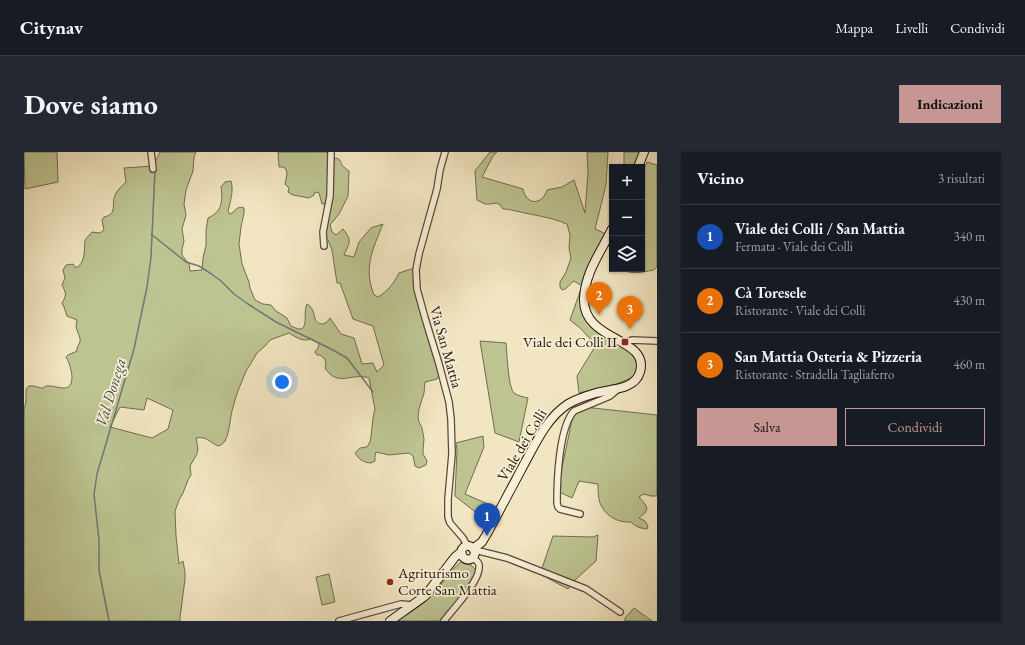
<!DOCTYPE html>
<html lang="it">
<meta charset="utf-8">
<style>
:root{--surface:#171b24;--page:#242831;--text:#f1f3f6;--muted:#9ea1a6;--line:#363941;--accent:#c59692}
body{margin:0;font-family:"EB Garamond",serif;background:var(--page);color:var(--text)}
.controls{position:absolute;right:12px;top:12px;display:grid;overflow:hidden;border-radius:0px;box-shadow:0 1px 3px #0004}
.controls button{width:36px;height:36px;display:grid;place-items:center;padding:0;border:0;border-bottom:1px solid var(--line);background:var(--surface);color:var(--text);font:20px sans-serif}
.you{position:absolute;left:258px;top:230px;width:14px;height:14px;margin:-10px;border:3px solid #fff;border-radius:50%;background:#1a73e8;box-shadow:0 0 0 6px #1a73e833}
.badge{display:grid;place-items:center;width:26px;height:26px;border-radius:50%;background:var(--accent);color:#fff;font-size:13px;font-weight:700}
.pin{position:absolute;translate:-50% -33px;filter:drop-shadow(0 1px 2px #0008)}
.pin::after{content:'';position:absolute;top:21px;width:14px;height:12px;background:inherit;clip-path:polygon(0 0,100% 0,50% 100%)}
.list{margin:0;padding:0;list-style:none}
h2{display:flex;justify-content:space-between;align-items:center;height:52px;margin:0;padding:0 16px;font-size:17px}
h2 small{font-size:13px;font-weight:400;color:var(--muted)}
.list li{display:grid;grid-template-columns:26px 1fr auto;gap:12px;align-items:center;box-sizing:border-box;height:64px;padding:0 16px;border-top:1px solid var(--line)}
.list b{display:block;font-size:15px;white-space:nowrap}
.list p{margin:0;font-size:13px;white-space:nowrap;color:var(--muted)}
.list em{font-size:13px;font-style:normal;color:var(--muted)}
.actions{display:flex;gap:8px;padding:12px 16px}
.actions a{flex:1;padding:9px 0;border:1px solid var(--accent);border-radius:0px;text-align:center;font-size:14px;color:var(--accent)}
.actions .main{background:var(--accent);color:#111}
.icon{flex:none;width:22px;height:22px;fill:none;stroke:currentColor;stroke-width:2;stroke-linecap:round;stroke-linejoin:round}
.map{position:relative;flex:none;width:633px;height:469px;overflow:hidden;border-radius:0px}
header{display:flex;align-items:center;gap:24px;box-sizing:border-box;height:56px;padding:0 20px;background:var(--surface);border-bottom:1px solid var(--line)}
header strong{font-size:19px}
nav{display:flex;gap:22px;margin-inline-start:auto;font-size:14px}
.intro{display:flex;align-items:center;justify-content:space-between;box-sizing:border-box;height:96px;padding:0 24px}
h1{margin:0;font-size:28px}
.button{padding:10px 18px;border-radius:0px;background:var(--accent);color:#111;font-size:14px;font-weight:700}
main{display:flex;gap:24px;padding:0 24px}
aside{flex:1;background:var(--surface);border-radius:0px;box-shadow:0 1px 3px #0004}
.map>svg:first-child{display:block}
</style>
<header>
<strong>Citynav</strong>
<nav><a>Mappa</a><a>Livelli</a><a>Condividi</a></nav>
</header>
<div class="intro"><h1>Dove siamo</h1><a class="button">Indicazioni</a></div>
<main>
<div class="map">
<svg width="633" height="469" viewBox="0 0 633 469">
<rect width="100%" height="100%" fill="#f2e6c2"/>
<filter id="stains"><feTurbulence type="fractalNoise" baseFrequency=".005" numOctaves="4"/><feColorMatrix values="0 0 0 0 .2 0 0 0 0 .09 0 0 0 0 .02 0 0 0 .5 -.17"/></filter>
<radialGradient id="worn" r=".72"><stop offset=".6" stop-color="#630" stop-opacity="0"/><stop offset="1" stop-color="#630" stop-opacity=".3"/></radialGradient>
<g fill="#bdc492" stroke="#706c4e" fill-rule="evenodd">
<polygon points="0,0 33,0 34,30 1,37"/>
<path d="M136 0H172L170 5 169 19 162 38 160 52 162 63 158 77 160 89 158 97V103L165 112 166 119 178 118 179 106 182 93V78L184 66C198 60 199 49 197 35L201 30 207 29C210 40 206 49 204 60L206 62C211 60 213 53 220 56V61L217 75 215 92 218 112 225 130 226 136 231 148 239 152 247 153 252 159 263 166 267 174 274 177H278C284 171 279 160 283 152 286 154 286 154 288 157 290 160 290 163 291 167 295 175 303 172 306 166L317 182 330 186 338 212 349 211 353 220 360 213 349 174 329 167 316 131H313L308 98 304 88 297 83 304 51 298 52 295 41 291 40 290 43 285 46 269 43 264 40 265 36 261 32 263 22 262 17 259 15H255L254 0H302L309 9 311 6C317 7 316 9 318 13 320 15 323 18 325 19L324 44 315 62 306 73 308 80 312 83 319 77C329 89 325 91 320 103L330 105 335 90 347 76 359 72C349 97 339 115 350 143L354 145C364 139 370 131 375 121L390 116 392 144 399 167 418 216 413 227 401 230 400 241 395 257 394 265 395 270 398 276 400 287 399 298V302L403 309 402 313 395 316 391 314 389 304 385 301 365 303 352 300 351 304V309L347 311C338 310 336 308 331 301L336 296 343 295 346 290 347 285 349 266 351 257 345 226C328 220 314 236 301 216L302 213 301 207 296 203H293L291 200 294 196 295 192 288 187C279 190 273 186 265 181L246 188 241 194 233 201 226 213 223 217C218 229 212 242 209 255 206 265 206 279 201 289 199 292 197 293 194 294 185 290 183 284 172 286L174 296 173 302 166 314 167 323 164 328 159 341 155 348 151 359 152 384 155 412 159 409 161 420V427L157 458 156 464V469H0V258C1 254 2 250 2 246 3 242 0 237 5 234 8 233 13 235 17 236 23 236 17 235 23 234 33 233 47 243 48 226 48 220 45 209 42 205L44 203 53 199V196L56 190V186L52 175 53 168 43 164 40 155 38 151C43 143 42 141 38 133L41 126 39 118 42 113 49 112 52 116C62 111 60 97 61 88L68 80 76 81 80 78 78 68 80 65C94 62 87 52 91 43 93 38 98 34 102 30L100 16 129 14ZM123 246 149 258 144 277 128 286 86 275 96 255 120 258Z"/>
<path d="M466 0H473L469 4 458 25 499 37C502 53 518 54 523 38L538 35 550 28 561 61 564 20 563 0H584L582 33 571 77 582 82C570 105 549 136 560 163L613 206C613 210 614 215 613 219 609 232 567 237 555 241L553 224 572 193 556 176 546 168 558 134 550 129C545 132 544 137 538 138L536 135V130L542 120 547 106 545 96 546 83 543 72C527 65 508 63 492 59 487 58 485 57 479 57L476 53 473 51 466 52H461L453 48 451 19Z"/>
<polygon points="600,0 617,0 611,15 600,15"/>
<path d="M623 10 633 13V115L630 118C618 120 608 123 597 117H618V21Z"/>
<path d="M456 189 482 191C483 200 484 235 490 241 494 244 500 245 504 246L495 290 471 281Z"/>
<path d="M551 254 633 263V344H627L620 342 615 345 621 352 623 357 621 361 615 366 621 369 624 374 623 377C616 376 612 375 607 370 594 371 581 364 576 351 574 345 574 338 574 332L555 329 548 346 533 339Z"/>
<polygon points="459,284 460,295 441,342 473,356 464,370 431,344 433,298 432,291"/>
<polygon points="574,383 572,409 551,428 547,434 544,437 516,422 529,384 569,385"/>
<path d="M437 410 441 412 447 413 456 422 424 469H373C385 461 398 454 408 443 418 433 425 419 437 410Z"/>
<polygon points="305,422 311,450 298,453 292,425"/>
<polygon points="610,456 628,469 601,469 601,466"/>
</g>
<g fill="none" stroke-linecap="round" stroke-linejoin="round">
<g stroke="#6c7a73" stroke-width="1.5">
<polyline points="127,82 162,110 175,114 186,121 197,129 210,142 224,152 252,170 307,197 323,206 349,240"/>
<polyline points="85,469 75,418 75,388 70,342 73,322 110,197 123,135 127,105 131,18"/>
</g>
<defs>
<g id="street">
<polyline points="127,0 129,17"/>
<polyline points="421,0 416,18 413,37 395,102 392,118 393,137 401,166 415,212 425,250 427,267 428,302 424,347 424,365 426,371 439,386 443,393"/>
<polyline points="300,94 299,80 306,44 307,0"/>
<polyline points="600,191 608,188 633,189"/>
<path d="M556 362 536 357 534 355 533 351C533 328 535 275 550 259L586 244 593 238"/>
<polyline points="451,398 483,406 562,437 596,460"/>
<polyline points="315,469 377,452 388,453"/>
<path d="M420 469C429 457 455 430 455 416 456 411 453 409 449 406"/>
</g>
<g id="secondary">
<polyline points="614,15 620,0"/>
<path d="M450 396 458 390 464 380C475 359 486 339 497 318 510 295 521 267 544 252 552 247 562 244 572 241 586 237 611 238 616 220 626 185 559 190 560 147 561 120 577 100 588 77"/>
<path d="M366 469 401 444 431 405 437 400C439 391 449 392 451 401 450 407 444 410 439 405L437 400"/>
</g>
</defs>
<use href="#street" stroke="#574937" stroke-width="8"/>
<use href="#secondary" stroke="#231509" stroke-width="10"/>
<use href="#street" stroke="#f7efd7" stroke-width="5.5"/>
<use href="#secondary" stroke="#f7efd7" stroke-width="8"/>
</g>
<g fill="#8f2418" stroke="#f7efd7" stroke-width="1.5">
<rect x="597" y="186" width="8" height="8" rx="2"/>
<circle cx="366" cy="430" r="4"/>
</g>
<g text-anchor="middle" stroke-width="3.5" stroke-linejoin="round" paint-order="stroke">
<g font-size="15" fill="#231509" stroke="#f7efd7" text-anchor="end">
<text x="593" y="195">Viale dei Colli II</text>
<text x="374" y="426" text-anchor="start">Agriturismo<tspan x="374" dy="17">Corte San Mattia</tspan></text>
</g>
<g font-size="15" fill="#231509" stroke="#f7efd7">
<text transform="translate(422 195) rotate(74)" y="5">Via San Mattia</text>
<text transform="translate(498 293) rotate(-59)" y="5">Viale dei Colli</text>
</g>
<g font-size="16" font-style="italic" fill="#4d5047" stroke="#f7efd7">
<text transform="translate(86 240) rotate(-73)" y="6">Val Donega</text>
</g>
</g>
<rect width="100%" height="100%" filter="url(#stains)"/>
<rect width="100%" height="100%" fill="url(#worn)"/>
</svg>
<div class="controls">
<button>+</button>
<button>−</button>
<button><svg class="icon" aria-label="layers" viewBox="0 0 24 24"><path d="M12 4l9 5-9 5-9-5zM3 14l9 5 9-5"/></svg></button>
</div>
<div class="you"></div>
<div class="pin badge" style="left:463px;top:384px;background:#1a4fb4">1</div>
<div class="pin badge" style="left:575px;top:163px;background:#e8710a">2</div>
<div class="pin badge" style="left:606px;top:177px;background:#e8710a">3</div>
</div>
<aside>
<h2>Vicino<small>3 risultati</small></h2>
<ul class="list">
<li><span class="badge" style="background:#1a4fb4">1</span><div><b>Viale dei Colli / San Mattia</b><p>Fermata · Viale dei Colli</p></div><em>340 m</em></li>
<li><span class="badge" style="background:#e8710a">2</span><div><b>Cà Toresele</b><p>Ristorante · Viale dei Colli</p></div><em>430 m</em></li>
<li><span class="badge" style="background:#e8710a">3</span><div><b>San Mattia Osteria &amp; Pizzeria</b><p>Ristorante · Stradella Tagliaferro</p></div><em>460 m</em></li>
</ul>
<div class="actions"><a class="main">Salva</a><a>Condividi</a></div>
</aside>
</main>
